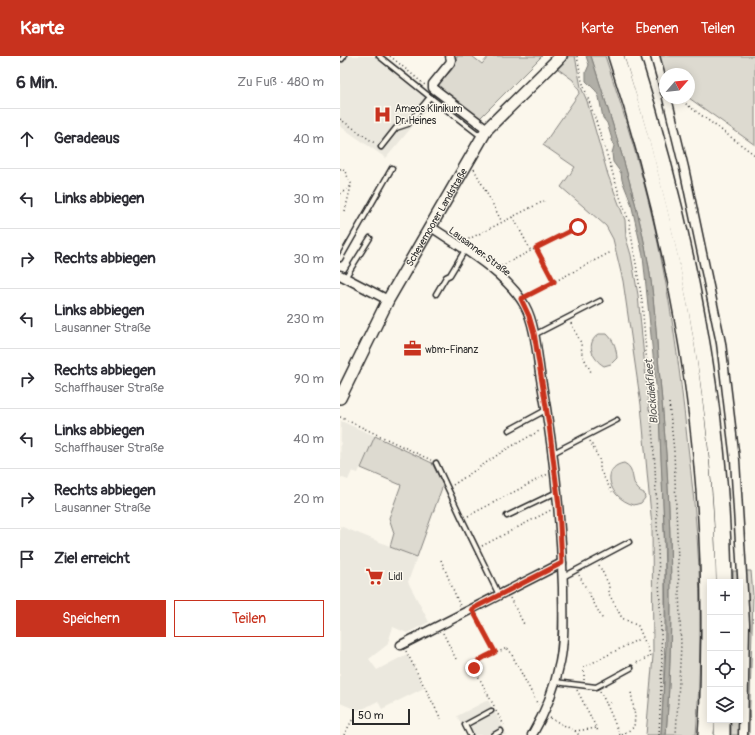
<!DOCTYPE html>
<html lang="de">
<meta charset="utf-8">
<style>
:root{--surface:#fff;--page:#f7f7f7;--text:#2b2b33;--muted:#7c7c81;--line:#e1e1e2;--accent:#c8321e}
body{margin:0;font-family:Pangolin,sans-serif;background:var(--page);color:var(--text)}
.controls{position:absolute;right:12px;bottom:12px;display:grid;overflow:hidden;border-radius:0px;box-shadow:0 2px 10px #0003}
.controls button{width:36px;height:36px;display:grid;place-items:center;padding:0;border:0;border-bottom:1px solid var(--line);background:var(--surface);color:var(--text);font:20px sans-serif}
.compass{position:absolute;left:319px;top:12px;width:36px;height:36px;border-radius:50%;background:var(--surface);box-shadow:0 2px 10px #0003;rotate:62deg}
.scale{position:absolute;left:12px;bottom:10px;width:58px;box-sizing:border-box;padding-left:4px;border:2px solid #2b2b2b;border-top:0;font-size:11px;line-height:14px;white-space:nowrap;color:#2b2b2b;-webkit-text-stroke:3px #fbf7ec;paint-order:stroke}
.stop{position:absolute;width:12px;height:12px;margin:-9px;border:3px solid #c8321e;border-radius:50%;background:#fff}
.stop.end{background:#c8321e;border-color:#fff;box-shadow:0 1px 4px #0008}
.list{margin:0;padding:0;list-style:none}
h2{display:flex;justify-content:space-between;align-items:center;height:52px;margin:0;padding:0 16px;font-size:17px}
h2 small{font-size:13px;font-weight:400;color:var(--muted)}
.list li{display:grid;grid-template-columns:26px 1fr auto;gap:12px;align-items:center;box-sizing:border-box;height:60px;padding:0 16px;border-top:1px solid var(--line)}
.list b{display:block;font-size:15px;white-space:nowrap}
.list p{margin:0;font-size:13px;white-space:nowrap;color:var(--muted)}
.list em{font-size:13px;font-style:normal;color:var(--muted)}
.actions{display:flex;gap:8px;padding:12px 16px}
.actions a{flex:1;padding:9px 0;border:1px solid var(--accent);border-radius:0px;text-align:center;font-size:14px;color:var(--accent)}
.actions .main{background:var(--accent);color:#fff}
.icon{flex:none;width:22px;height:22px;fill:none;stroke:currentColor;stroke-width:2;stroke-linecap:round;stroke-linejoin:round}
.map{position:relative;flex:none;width:415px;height:679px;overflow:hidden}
header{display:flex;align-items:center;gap:24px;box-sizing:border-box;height:56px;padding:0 20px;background:var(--accent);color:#fff}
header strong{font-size:19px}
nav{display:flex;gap:22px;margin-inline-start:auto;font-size:14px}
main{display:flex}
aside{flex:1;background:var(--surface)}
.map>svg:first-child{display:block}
</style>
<header>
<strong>Karte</strong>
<nav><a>Karte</a><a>Ebenen</a><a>Teilen</a></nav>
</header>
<main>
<aside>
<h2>6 Min.<small>Zu Fuß · 480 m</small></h2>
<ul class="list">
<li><svg class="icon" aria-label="ahead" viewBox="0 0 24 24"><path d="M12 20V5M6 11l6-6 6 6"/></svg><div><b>Geradeaus</b></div><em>40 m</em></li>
<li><svg class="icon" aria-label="left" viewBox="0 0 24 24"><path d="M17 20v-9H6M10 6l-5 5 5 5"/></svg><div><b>Links abbiegen</b></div><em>30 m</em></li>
<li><svg class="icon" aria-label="right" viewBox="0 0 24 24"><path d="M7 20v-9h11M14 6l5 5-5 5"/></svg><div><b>Rechts abbiegen</b></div><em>30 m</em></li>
<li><svg class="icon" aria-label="left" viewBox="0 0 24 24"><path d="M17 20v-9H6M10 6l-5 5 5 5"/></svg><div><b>Links abbiegen</b><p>Lausanner Straße</p></div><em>230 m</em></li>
<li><svg class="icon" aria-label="right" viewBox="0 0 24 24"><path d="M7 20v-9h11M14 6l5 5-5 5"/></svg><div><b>Rechts abbiegen</b><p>Schaffhauser Straße</p></div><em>90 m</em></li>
<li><svg class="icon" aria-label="left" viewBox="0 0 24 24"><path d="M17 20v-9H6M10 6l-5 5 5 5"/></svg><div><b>Links abbiegen</b><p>Schaffhauser Straße</p></div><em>40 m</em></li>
<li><svg class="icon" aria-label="right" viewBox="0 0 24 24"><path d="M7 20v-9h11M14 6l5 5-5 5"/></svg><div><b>Rechts abbiegen</b><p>Lausanner Straße</p></div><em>20 m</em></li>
<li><svg class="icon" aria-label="arrive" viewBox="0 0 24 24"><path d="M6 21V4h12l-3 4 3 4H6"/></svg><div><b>Ziel erreicht</b></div></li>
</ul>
<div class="actions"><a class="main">Speichern</a><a>Teilen</a></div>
</aside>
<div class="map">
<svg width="415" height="679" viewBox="0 0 415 679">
<rect width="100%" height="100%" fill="#fbf7ec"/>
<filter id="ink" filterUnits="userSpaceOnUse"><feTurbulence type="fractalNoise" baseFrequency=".025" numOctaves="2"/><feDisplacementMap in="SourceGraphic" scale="8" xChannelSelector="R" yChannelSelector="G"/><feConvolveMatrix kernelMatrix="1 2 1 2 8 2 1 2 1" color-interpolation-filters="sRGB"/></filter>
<g filter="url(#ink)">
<g fill="#ebe8de">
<polygon points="0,0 46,0 97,41 46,102 0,70"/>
<polygon points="1,365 35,380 18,417 12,415 8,424 0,421"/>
<polygon points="0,470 77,501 68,526 89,566 67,577 53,571 47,589 29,603 37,614 67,598 84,632 42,653 38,645 19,655 0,647"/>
<polygon points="148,644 167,679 127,679 117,660"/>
</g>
<g fill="#dddad0" stroke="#84827e">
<path d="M117 0H132L142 8 149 0H202L140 62 101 34 99 27C106 19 117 12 117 0Z"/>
<path d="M229 0H235L241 31 247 45 268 119 285 164 286 182 291 199 298 239 309 354 319 359C325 467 328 571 321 679H306L313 600 312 470 301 349 283 225 273 183 266 170 221 131 235 111 203 89 240 36 233 24 218 13Z"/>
<path d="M251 0H265C284 57 302 115 315 173 330 242 340 312 347 382 352 425 357 469 359 513 361 568 360 624 356 679H326C335 558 331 434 319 313 316 275 314 237 307 200 294 132 272 66 251 0Z"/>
<polygon points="319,0 415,0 415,89 349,42 349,18 325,18 325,22"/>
<path d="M259 278H267C275 286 276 292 277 302L271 308 264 310C252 303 245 287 259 278Z"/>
<polygon points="35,380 92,407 103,429 77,501 50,491 54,477 49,462 61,429 21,412"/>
<path d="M284 407C296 412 290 426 298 433 299 435 302 436 304 437L305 442 301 447 294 449C287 447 282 444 277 439 267 428 266 410 284 407Z"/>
<polygon points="393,515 411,515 413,539 409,679 391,679 391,664 400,664 400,526 393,526"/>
</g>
<path fill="#b1afa7" stroke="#7b7a75" d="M246 0H251C272 66 294 132 307 200 314 237 316 275 319 313 331 434 335 558 326 679H321L326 591 325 490 319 359 303 200 291 147 282 124 281 117 273 106 272 97 274 90 267 67 263 62 259 41 256 35 246 25V16L249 9Z"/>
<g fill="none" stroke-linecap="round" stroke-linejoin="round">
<defs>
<g id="lane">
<polyline points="39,0 90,41 68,68 56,72 41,91"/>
<polyline points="2,3 4,0"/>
<polyline points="90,41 142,81"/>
<polyline points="0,203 52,112"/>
<polyline points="5,222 30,182"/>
<polyline points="96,238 106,221 110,219 125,194"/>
<polyline points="194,279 260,245"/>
<polyline points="169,374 206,354"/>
<polyline points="213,397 277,364"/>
<polyline points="96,407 122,463 159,539"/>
<polyline points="167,460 217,436"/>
<polyline points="223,521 289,486"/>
<polyline points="215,626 256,631 291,612"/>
<polyline points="130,679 125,669 151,655"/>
<polyline points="154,679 161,675"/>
</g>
<g id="street">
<polyline points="110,0 111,4 110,7 93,28 93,32 147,73"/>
<polyline points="315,0 325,36"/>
<polyline points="327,42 344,112 381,287 395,404 405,568 403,679"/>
<path d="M91 171C121 191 168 218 185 250 195 268 197 297 200 317 213 388 221 459 223 531 223 556 225 581 220 606 215 631 205 657 192 679"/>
<polyline points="0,219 48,244"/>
<polyline points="61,589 222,507"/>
</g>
<g id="secondary">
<path id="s1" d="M0 342 48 244 147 73 221 0"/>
</g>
<g id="highway">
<path d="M276 0C338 188 371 384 369 582 368 614 369 647 366 679"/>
<path d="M292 0C346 170 381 347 384 526"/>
<polyline points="382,679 382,664"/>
</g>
</defs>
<use href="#lane" stroke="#2b2b2b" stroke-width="7"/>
<use href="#street" stroke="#2b2b2b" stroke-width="11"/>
<use href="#secondary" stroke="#2b2b2b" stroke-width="14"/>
<use href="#highway" stroke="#2b2b2b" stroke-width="18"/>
<g stroke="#2b2b2b" stroke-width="1.5" stroke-dasharray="1 3" stroke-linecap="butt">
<polyline points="50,0 85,29"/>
<polyline points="237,0 242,25 261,80 281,144 289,165 302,245 315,410 322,605 319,679"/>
<polyline points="335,43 342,45 415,99"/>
<polyline points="0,63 36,88"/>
<polyline points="0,113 3,112 11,127 11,130 0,138"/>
<polyline points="134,113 162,166"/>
<polyline points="5,155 11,130"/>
<polyline points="173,161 191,195"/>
<polyline points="125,185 204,145"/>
<polyline points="196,192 214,226"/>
<polyline points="161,210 238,171"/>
<polyline points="187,240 271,196"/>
<polyline points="231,267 241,287 242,298 252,318"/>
<polyline points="329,347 334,395 341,589 336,679"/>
<polyline points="0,361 91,404"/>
<polyline points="250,385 260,405 260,414 272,436"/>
<polyline points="113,429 165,394 201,374"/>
<polyline points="128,460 208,418"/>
<polyline points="142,490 211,454"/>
<polyline points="101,504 120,550"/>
<polyline points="259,509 269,529 269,538 282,562 298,570 311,600 294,608"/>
<polyline points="239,519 263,564"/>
<polyline points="170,542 185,570"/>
<polyline points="136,559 155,596"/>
<polyline points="103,577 117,605"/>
<polyline points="66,595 101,663"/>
<polyline points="244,624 244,611 303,581"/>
<polyline points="237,634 258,675"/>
<polyline points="260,635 267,649"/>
<polyline points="271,647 267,649 280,679"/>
<polyline points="154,650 134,612 135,608 138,605 167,592 170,595 198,649"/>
<polyline points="156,655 164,669"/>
<polyline points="210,662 235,675 239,679"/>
<polyline points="235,675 257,672"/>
<polyline points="4,679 14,661"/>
<polyline points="282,679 294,671 295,660 291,636"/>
</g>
<use href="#lane" stroke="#fbf7ec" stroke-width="4"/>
<use href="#street" stroke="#fbf7ec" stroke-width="8"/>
<use href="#secondary" stroke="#fbf7ec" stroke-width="11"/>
<use href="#highway" stroke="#fbf7ec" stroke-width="15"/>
</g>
</g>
<g fill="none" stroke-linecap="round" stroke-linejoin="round" filter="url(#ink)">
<path stroke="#c8321e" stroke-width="5" d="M134 612C136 603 148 600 155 596L132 553 222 507 219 450 209 369 194 277 189 260 181 243 214 226 196 192 238 171"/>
</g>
<defs>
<symbol id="hospital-bare" viewBox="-9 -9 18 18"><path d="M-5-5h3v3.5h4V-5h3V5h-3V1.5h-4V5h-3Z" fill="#c8321e" stroke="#fbf7ec" stroke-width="2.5" paint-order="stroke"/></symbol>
<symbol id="office-bare" viewBox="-9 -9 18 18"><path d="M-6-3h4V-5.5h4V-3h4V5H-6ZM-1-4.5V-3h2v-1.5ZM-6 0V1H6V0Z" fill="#c8321e" stroke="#fbf7ec" stroke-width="2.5" paint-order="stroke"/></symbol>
<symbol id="supermarket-bare" viewBox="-9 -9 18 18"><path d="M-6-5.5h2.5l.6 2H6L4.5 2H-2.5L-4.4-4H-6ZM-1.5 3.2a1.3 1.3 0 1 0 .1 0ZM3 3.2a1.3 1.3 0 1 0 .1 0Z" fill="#c8321e" stroke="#fbf7ec" stroke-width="2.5" paint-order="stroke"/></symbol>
</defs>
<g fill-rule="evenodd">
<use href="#hospital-bare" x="30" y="46" width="25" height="25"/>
<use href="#office-bare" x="60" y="280" width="25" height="25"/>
<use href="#supermarket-bare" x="22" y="508" width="25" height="25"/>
</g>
<g text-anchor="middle" stroke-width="3" stroke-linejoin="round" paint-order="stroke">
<g font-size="10" fill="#2b2b2b" stroke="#fbf7ec" text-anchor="start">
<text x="55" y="56">Ameos Klinikum<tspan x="55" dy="12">Dr. Heines</tspan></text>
<text x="85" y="297">wbm-Finanz</text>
<text x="48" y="524">Lidl</text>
</g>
<g font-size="10" fill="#2b2b2b" stroke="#fbf7ec">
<text dy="4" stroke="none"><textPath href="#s1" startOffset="205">Schevemoorer Landstraße</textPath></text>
<text transform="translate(140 195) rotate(37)" y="4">Lausanner Straße</text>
</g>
<g font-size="11" font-style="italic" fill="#5a5956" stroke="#fbf7ec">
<text transform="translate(311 336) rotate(-95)" y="4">Blockdiekfleet</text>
</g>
</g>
</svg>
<div class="controls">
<button>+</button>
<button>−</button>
<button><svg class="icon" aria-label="locate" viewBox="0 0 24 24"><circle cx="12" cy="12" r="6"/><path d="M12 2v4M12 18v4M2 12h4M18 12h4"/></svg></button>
<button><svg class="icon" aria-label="layers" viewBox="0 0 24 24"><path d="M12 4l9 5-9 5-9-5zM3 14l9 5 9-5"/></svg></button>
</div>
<svg class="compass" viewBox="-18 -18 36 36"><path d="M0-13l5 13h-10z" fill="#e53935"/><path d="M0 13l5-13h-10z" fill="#7c7c81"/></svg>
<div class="scale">50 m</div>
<div class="stop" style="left:238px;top:171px"></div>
<div class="stop end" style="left:134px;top:612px"></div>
</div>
</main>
